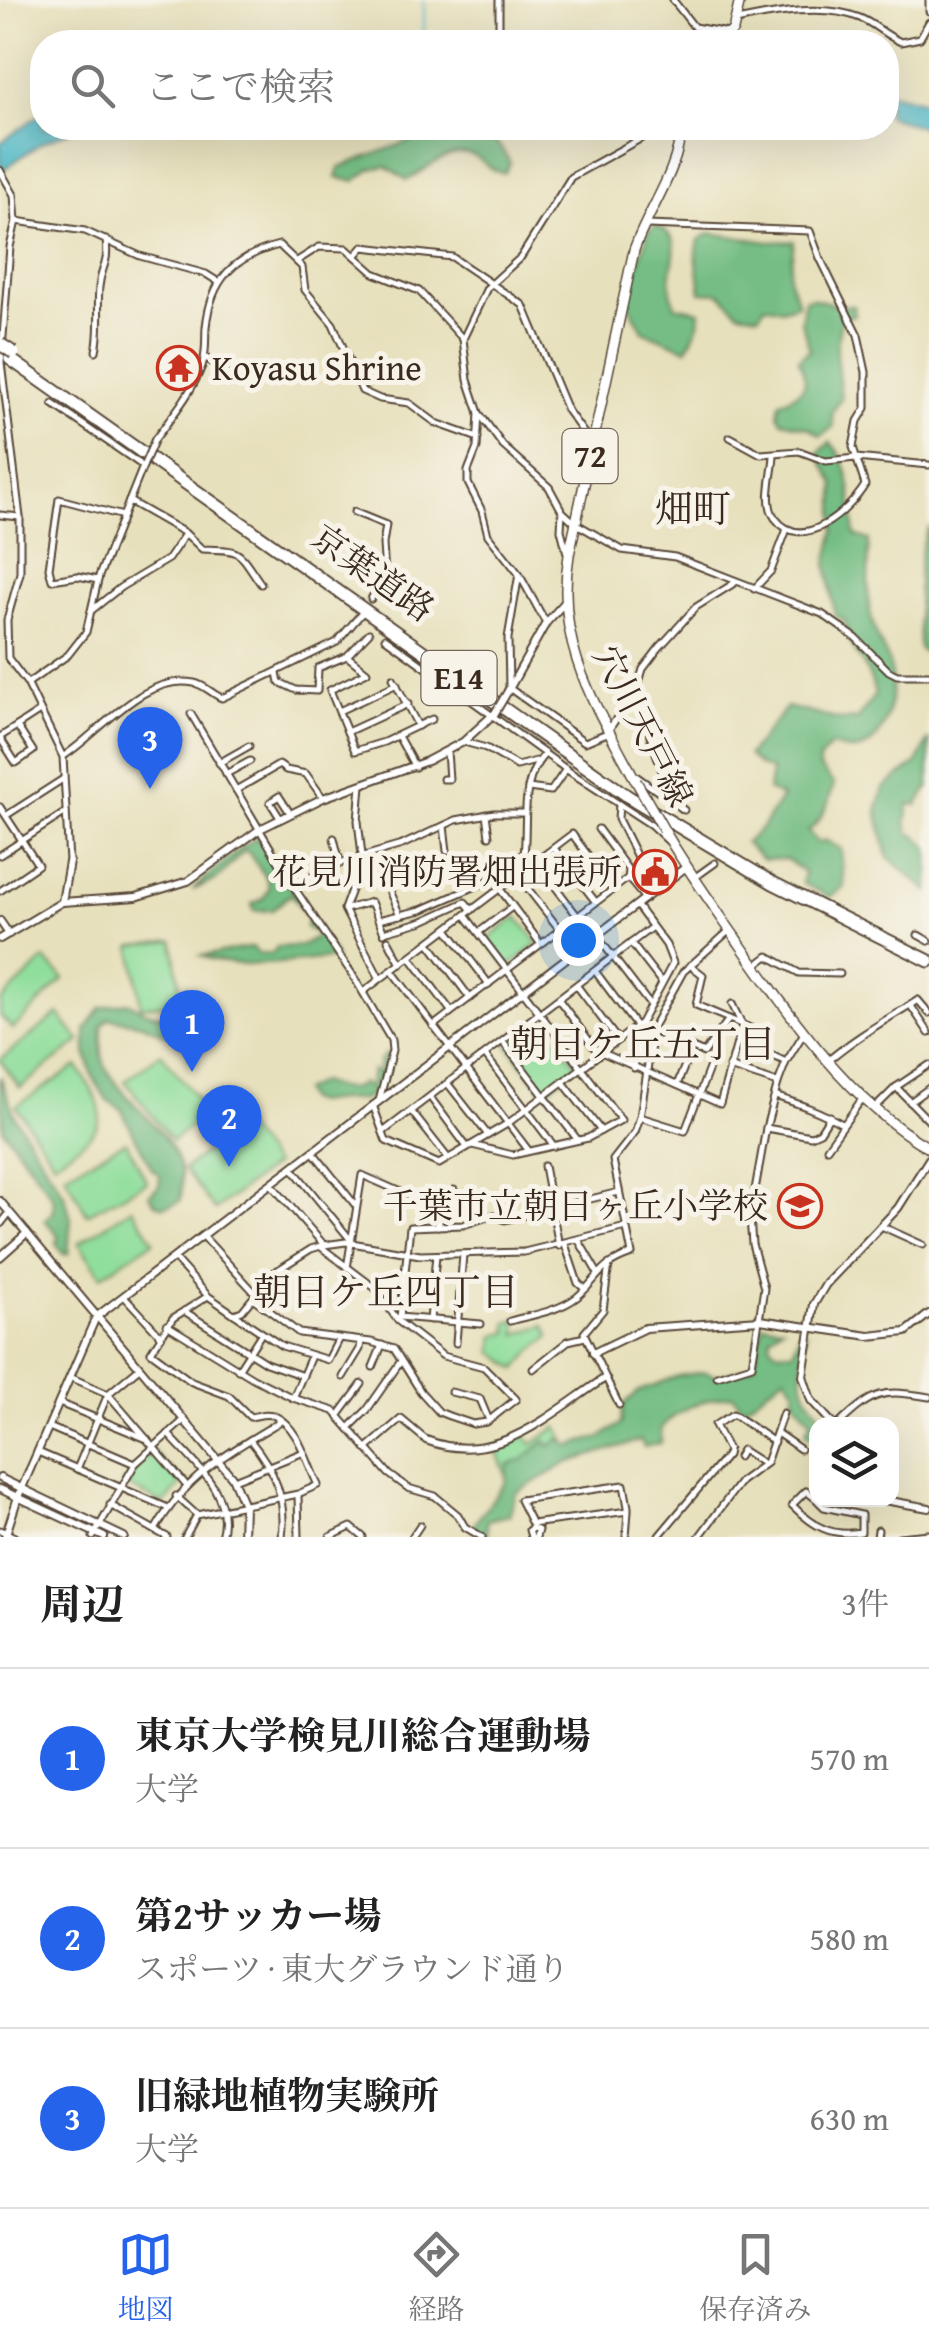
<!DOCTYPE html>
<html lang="ja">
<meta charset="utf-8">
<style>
:root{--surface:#fff;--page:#f6f6f6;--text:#222;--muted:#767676;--line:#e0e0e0;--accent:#2563eb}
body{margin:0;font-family:"Gentium Book Plus","Noto Serif JP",serif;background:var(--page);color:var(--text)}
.controls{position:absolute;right:30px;bottom:30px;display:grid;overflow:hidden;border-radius:20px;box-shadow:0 10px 40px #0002}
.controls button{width:90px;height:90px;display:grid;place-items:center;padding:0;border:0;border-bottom:2px solid var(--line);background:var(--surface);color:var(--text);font:50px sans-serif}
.you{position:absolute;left:578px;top:940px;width:35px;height:35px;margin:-25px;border:8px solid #fff;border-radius:50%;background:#1a73e8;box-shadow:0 0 0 15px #1a73e833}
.badge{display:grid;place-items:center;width:65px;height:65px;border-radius:50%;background:var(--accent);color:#fff;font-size:32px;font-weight:700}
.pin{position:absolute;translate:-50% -82px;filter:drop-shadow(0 2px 5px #0008)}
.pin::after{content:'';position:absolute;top:52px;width:35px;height:30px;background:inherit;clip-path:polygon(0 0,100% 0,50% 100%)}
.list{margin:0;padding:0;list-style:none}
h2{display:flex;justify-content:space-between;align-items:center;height:130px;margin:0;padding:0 40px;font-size:42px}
h2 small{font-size:32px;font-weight:400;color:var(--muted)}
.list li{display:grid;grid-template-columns:65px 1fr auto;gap:30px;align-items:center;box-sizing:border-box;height:180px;padding:0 40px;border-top:2px solid var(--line)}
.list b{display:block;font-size:38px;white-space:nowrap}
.list p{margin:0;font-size:32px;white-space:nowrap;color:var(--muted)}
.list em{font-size:32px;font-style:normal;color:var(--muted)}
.icon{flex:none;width:55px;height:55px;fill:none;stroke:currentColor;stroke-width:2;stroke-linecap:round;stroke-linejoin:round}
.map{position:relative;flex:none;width:929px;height:1537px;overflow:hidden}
.search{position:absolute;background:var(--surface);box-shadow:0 10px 40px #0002;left:30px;right:30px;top:30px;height:110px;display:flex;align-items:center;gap:25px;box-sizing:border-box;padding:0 35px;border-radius:40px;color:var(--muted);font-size:38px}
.sheet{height:670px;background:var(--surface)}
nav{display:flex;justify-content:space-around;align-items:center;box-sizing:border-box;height:140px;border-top:2px solid var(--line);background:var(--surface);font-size:28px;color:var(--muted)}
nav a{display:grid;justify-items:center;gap:5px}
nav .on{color:var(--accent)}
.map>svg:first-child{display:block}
</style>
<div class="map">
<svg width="929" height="1537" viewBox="0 0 929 1537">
<rect width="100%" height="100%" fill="#f7f3e8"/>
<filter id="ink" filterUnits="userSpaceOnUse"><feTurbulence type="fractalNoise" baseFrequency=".01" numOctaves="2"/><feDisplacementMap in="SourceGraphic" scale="20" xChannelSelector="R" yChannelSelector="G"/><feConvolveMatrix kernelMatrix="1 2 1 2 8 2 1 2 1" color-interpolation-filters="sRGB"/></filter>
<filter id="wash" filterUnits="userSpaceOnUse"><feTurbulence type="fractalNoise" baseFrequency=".0048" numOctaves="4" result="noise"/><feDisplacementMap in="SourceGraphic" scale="40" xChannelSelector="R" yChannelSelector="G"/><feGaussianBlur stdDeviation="2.25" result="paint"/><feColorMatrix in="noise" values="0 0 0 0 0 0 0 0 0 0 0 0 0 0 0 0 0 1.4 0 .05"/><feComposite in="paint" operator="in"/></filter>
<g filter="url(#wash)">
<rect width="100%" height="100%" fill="#e7e0bc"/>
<g fill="#90de9c" stroke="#66845d" stroke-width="2.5">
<polygon points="517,917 537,941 536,945 510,966 506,965 487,940"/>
<polygon points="173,941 182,1001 141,1007 132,946"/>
<polygon points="45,959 64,979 13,1029 0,1016 0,1002"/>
<polygon points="58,1014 80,1041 20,1088 0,1060"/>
<polygon points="542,1020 577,1065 547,1091 543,1091 507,1044 532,1022 535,1025"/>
<polygon points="161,1053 208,1113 172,1141 125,1081"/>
<path d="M77 1066C114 1121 107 1127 54 1162L16 1106Z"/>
<polygon points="242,1124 274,1165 215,1210 184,1169"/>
<polygon points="126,1141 147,1182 87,1214 65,1174"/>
<polygon points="132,1208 154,1241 101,1276 79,1243"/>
<polygon points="517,1320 517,1334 545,1325 550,1337 532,1351 517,1369 493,1352 495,1336 509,1332 507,1323"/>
<polygon points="558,1427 569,1447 520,1474 506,1475 496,1449 525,1434 532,1444"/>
<polygon points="151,1451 154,1451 181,1484 164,1504 123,1484"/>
</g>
<g fill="#74bd84" stroke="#587451" stroke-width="2.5">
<path d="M444 128C479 128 493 130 510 163L505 173C492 172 487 163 476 157 453 144 427 169 407 180L386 166 371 169 355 181 337 178 340 167Z"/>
<path d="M656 226C686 239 671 257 670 282 670 290 673 298 675 306L700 311 699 324 687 349 643 331 627 301 649 230Z"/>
<polygon points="710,233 769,242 794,241 789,277 798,304 782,309 765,305 759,315 739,312 720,293 701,292 696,255 699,240"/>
<path d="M812 298 841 306H853L854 315 841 318 836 353 841 399 832 412 833 427 821 436 810 428 782 421 778 415 780 402C806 389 811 386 798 359L810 349 801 321 805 299Z"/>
<path d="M830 442C854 466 851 503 855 535L869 540C869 568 865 600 874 628 878 643 889 655 891 672 895 697 886 747 854 750 847 751 837 747 830 746L819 760V767L834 784C829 802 823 820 808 831L818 843 825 840 841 849 844 887 830 897 802 883 804 872 786 859 763 860 745 843 762 828 782 797 768 790 771 770 759 766 748 755 787 707 840 720 858 719 875 695C869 661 848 652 845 621L835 615 827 564 835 530V484L818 454Z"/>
<path d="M929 527V670L927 655 919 648C919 614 914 558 929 527Z"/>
<polygon points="929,739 929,787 917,805 909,804 906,823 910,834 917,836 929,848 929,892 888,857 877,810 884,788 917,763"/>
<path d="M260 836 336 958C290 960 246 972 201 956L253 947 258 954H272L277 947 300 946 319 935 306 927 308 918 291 894 272 910 254 911 252 904 263 899 269 889 267 879 248 852 244 851 216 880 192 890 241 848Z"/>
<path d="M128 1002 144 1011 191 1024 195 1029 192 1036 172 1032 167 1035 142 1024 109 1018 102 1026C102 1041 99 1057 108 1071 133 1114 194 1144 180 1201 167 1208 156 1210 149 1195L159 1186 160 1175 152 1169 121 1109 106 1099 92 1075 86 1052V1030L100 1008Z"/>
<path d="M386 1054 389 1057C369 1116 368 1093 315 1103L306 1100 302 1091 320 1082C335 1086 348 1095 362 1083L369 1089 372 1070 378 1073 380 1060Z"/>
<polygon points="0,1076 15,1117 65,1196 71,1219 68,1254 63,1254 57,1245 58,1235 45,1220 54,1211 53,1197 3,1129"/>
<path d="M763 1324 782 1326 771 1335 770 1343 777 1351H793L800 1332H806C799 1378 797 1390 830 1424H816V1434L809 1437 806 1430 812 1421 793 1399 795 1389 785 1376 743 1408 733 1395C704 1399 682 1406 661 1428V1443L644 1447 641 1440 567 1463 516 1493 509 1515 487 1520V1537L472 1527 505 1483 508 1465 522 1460 545 1441 550 1446 561 1438 569 1446 601 1437 621 1424 623 1405 639 1391 678 1376 704 1372 717 1376 754 1366Z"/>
</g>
<g fill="#4bb8c6" stroke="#437172" stroke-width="2.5">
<polygon points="887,92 929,103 929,129 887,116"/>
<polygon points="42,113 42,128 76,128 41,143 0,172 0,143"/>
</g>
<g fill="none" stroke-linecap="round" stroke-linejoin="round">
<polyline stroke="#4bb8c6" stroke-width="2.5" points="424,42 424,0"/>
</g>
</g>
<g filter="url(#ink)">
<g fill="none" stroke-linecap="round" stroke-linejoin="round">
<defs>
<g id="minor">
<polyline points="673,0 694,27 729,33"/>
<polyline points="929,0 929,11"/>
<path d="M736 21C774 13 823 3 860 18 875 24 886 36 901 42L920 38 929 22"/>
<polyline points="499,40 499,0"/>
<polyline points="660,128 571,177 521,257 487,288 463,339 468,380 479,413 503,446 549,487 562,511 575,523 622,550 675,557 822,614 856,638 889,671 897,675 929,675"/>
<polyline points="0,170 14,195 16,221 10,247 1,362 20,517 20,573 7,620 8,658 27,683 63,757 69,862"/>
<polyline points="16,221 85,231 140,256 206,274 217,281"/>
<path d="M647 225 810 231 820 258 858 335 866 372V408L858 421 853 447 865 485C849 511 802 554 775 518 763 502 774 472 774 454"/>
<polyline points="356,255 363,247 452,257 523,305 567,410 591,443"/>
<polyline points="297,261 319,247 346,248 374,273 419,291 463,339"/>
<path d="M96 351C101 329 97 309 99 287 101 265 109 267 106 240"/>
<polyline points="205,357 235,379"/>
<polyline points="53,404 143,466"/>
<polyline points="479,413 477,448 468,471 468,483 482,511 488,535 519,574 508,638 509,688 585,742 607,733"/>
<polyline points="730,437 761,454 799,451 826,461 856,458 929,465"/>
<path d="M155 439C173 415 191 394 202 366 207 353 205 340 206 327 211 279 233 257 279 245L302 267 305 290 333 324 362 391 380 399 409 403 436 423 478 438"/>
<path d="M129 501 185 533 202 549C244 550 237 550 261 584"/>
<polyline points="562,511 561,530 567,553"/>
<polyline points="354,512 386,525 383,544 385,575 371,599"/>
<polyline points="0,515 20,517"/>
<polyline points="519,574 546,623"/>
<polyline points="98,580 78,576 52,580 49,568 59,499 123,516"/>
<polyline points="754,589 771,571 787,529"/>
<polyline points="92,610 121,587 168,559 185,534"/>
<polyline points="385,638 570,772 651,825 668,841"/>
<polyline points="347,656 367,672 330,690 355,751 384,742 432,719"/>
<polyline points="277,673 279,682 296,690 317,691 318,668 347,656 369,633"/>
<polyline points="393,678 418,726"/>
<polyline points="28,683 68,655 86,632 99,576 144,464"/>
<polyline points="639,689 642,711 672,801"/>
<polyline points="339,711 397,684"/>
<polyline points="191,714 293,886 352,974 391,1040 392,1051 379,1101"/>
<polyline points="610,728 638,686 643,669 659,648 696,607 736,582"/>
<polyline points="347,732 408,704"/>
<polyline points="398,736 415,767"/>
<polyline points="0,737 40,711"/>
<polyline points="0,738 16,763 33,751 17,726"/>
<polyline points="464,742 486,748 517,766 536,761"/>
<path d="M64 756C102 731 144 673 194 683 205 685 212 694 222 698L337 642 361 614"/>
<polyline points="219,763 249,746"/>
<polyline points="226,774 250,761"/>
<polyline points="636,776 684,810"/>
<polyline points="443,779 449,779 447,751"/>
<polyline points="361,785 358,821 362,855"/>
<polyline points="528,788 551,791 566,769"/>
<polyline points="236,790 279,765 286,770 306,774 323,798"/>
<polyline points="0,807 38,865 0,891"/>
<polyline points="486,814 489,836"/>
<polyline points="7,815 63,779"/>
<polyline points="280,818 270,802 279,796 290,813"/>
<polyline points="444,826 447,851"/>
<polyline points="598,829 629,871"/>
<polyline points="334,838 340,863"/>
<polyline points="554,848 595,901"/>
<polyline points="0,855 66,812"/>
<path d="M524 855C528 822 519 780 545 754"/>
<polyline points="351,858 351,890 344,909 380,979"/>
<polyline points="536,861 594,938"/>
<polyline points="499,876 493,861 525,855 533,862"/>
<polyline points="518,876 560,930"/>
<polyline points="628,878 645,899"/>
<polyline points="694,878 715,863"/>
<polyline points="293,886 340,863 402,845 456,820 494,813 525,813"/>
<polyline points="500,889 540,943"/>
<polyline points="390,893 400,915"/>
<polyline points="346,909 371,902 384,933"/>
<polyline points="465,915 621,1120 588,1138 513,1155 472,1145"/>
<polyline points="378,920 421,910 499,876"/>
<polyline points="447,929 489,984"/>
<polyline points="384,932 423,921 465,902 472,910"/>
<polyline points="479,932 512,907"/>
<polyline points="918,935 929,941"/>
<polyline points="597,936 650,1005"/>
<polyline points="388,940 401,964"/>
<polyline points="429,943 470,998"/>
<polyline points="631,943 662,983"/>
<polyline points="410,957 451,1011"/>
<polyline points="755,966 768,956 799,973 840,974"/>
<polyline points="392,971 529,1151"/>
<polyline points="595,971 636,1026"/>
<polyline points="577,986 617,1039"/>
<polyline points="363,992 572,834 613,889"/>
<polyline points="559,1000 599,1054"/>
<polyline points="911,1006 929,1033"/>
<polyline points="729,1019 750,1028"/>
<polyline points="433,1026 628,878 629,872 641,865 618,819 619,804"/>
<polyline points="653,1031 704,1053 729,1019 696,1005 703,975 690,965"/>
<polyline points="738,1039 786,1062"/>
<polyline points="503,1042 577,1139"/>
<polyline points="601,1052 720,1104 742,1025 732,1004"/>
<polyline points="485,1055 554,1146"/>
<path d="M830 1059C857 1036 888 1019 918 1000L929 1013"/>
<polyline points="729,1067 778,1083"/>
<polyline points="634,1068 641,1023"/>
<polyline points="563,1082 601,1131"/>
<polyline points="448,1084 488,1135"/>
<polyline points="677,1085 685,1065"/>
<polyline points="896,1087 929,1121"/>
<path d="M775 1096C799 1104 820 1111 842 1124"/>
<polyline points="430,1097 467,1147"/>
<polyline points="910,1102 929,1088"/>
<polyline points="373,1105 386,1141 439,1164 507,1124 641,1023 673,963 666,945 637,906"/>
<polyline points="875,1108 896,1087 929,1065"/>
<polyline points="411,1111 448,1158"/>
<polyline points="640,1117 685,1131 710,1066"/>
<polyline points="766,1128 811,1136 820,1132 830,1116"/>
<polyline points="383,1132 652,927"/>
<polyline points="827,1148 862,1099"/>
<polyline points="313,1152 356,1206"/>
<polyline points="544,1166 559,1246"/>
<polyline points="292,1168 350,1239"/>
<polyline points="271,1184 324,1245"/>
<polyline points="0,1225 7,1216"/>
<polyline points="438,1226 444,1201"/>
<polyline points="881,1226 923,1245"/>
<polyline points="203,1236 256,1294"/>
<polyline points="579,1241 597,1272"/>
<polyline points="565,1244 578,1283 584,1288"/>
<polyline points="174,1258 208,1296 234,1314 242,1311 273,1273 311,1249 324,1245 346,1242 420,1255 524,1252 626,1227"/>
<polyline points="609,1264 603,1310 584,1333 619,1405"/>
<polyline points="347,1268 362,1175 421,1201 453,1201 454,1190"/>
<polyline points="124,1296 160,1335"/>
<polyline points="254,1299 299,1333 371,1342 394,1349 421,1392 439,1412 449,1416 473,1424 487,1422 516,1399 484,1367 443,1356 398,1321 375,1288 321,1247"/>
<polyline points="184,1311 266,1363 303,1376"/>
<polyline points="234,1314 282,1346 328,1360 338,1340"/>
<polyline points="399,1317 481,1324"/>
<polyline points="400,1317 410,1227 463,1225 494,1215 505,1220 619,1192"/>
<polyline points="430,1320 436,1255"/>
<path d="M510 1321C532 1315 559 1311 577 1297 601 1277 597 1266 632 1254L613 1160 635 1132 640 1117 654 1025 683 972 730 930"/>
<polyline points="167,1325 253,1378 293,1398 334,1411 389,1474 408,1488 435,1496 458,1515 465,1527 482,1537"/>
<polyline points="456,1343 463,1254"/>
<polyline points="373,1367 382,1345"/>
<polyline points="533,1369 568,1341 585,1337"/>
<polyline points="238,1370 261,1334"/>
<polyline points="717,1376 752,1365 764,1288 752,1244 750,1218 766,1128 778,1083 786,1062 804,1033"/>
<polyline points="70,1377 108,1394 186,1485"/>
<polyline points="343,1377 360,1349 361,1341"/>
<polyline points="451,1392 480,1399 488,1418"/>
<polyline points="293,1398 311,1356"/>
<polyline points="59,1403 147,1439"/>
<polyline points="339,1415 362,1384"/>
<path d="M839 1424C874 1391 882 1389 929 1397"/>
<polyline points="49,1427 135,1464"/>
<polyline points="349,1428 367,1410 401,1361"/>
<polyline points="777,1433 800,1449"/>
<path d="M168 1434C194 1463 234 1494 221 1537"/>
<path d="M250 1440C274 1469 287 1499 282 1537"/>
<polyline points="366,1449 401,1419 426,1440"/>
<polyline points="38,1452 168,1508"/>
<polyline points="738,1457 742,1450 764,1464"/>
<polyline points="77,1469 108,1394 138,1369"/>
<polyline points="234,1480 304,1452"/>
<polyline points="298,1495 299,1537"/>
<polyline points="176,1496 197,1515"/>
<path d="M816 1499 806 1491 792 1505C813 1526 830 1537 861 1532V1515L824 1507 817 1500"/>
<polyline points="110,1505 167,1537"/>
<polyline points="0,1530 15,1537"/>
<path d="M155 1530C186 1475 229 1452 281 1421"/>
<polyline points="93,1537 135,1464 184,1420"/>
<path d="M185 1537 197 1515 298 1494 318 1485C307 1464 299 1427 275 1416 267 1412 258 1416 250 1417L229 1396 192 1382 151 1352 173 1318 208 1296"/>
<polyline points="330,1537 351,1527 363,1537"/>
<polyline points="412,1537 420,1525"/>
<polyline points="531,1537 529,1530 532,1528 538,1530 536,1537"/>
<polyline points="626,1537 628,1511 628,1507 624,1485 520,1500 532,1524 628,1511"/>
<polyline points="658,1537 727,1455 728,1450 715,1425 733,1414 774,1442"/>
<polyline points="699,1537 741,1481 766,1463 783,1413"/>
<polyline points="877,1537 878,1530"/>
<polyline points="899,1537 929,1534"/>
</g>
<g id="tertiary">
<polyline points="508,691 546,623 565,602"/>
<polyline points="62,902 69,862"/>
<polyline points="0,921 9,934"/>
<polyline points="0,939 62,902 136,897 188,881 260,829 323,798 427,761 463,742 495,713"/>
<polyline points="0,1201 232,1477 244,1505 243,1537"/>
<polyline points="0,1257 27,1233"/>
<polyline points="593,1353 645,1328 760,1320 869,1336 906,1332 929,1314"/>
<polyline points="833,1424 811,1400 803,1376 814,1304 826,1284 898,1208 929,1159"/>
<path d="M426 1440C497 1468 549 1414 605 1378"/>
<polyline points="0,1478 124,1537"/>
<polyline points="0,1489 104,1537"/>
<polyline points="884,1500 929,1508"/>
<polyline points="5,1537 18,1497 96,1317 686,867"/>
</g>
<g id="primary">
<polyline points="721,42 733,30 740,0"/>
<path d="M636 781C595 705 554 644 569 555L634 250C647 212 681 167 680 128"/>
<path d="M664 830C686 868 712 904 737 940 788 1013 850 1103 929 1148"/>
</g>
<polyline id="motorway" points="10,359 629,797 773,883 929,961"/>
</defs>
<use href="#minor" stroke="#554536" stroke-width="9"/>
<use href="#tertiary" stroke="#554536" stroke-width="10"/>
<use href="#primary" stroke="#554536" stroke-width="12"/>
<use href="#motorway" stroke="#554536" stroke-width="15"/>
<use href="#minor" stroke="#fff" stroke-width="5"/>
<use href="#tertiary" stroke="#fff" stroke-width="6"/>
<use href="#primary" stroke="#fff" stroke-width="9"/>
<use href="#motorway" stroke="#fff" stroke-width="11"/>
<defs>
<polyline id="minor-bridge" points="144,464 155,439"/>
<polyline id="tertiary-bridge" points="495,713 508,691"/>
<polyline id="primary-bridge" points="636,781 664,830"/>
<polyline id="motorway-bridge" points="0,344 14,353"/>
</defs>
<use href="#minor-bridge" stroke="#554536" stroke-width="9" stroke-linecap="butt"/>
<use href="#tertiary-bridge" stroke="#554536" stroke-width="10" stroke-linecap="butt"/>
<use href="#primary-bridge" stroke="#554536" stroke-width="12" stroke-linecap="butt"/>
<use href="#motorway-bridge" stroke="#554536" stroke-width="15" stroke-linecap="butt"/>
<use href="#minor-bridge" stroke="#fff" stroke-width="5"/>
<use href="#tertiary-bridge" stroke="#fff" stroke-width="6"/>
<use href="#primary-bridge" stroke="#fff" stroke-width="9"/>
<use href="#motorway-bridge" stroke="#fff" stroke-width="11"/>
</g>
</g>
<defs>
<symbol id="temple-ring" viewBox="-11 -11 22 22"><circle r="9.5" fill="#f7f3e8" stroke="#c8321e" stroke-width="1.5"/><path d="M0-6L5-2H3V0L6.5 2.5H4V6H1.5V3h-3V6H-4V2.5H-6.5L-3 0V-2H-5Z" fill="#c8321e"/></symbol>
<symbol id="civic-ring" viewBox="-11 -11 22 22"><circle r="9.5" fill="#f7f3e8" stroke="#c8321e" stroke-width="1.5"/><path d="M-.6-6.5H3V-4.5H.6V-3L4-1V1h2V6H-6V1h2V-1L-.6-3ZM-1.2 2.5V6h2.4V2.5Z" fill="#c8321e"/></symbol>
<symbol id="school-ring" viewBox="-11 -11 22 22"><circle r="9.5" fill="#f7f3e8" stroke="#c8321e" stroke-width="1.5"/><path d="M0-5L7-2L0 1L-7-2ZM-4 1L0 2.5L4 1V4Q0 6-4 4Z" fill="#c8321e"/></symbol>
</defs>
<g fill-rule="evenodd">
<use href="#temple-ring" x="154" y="343" width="50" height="50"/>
<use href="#civic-ring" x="630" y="847" width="50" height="50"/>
<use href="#school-ring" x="775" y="1181" width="50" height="50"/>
</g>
<g text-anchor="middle" stroke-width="10" stroke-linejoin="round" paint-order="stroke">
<g fill="#f7f3e8" stroke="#73665b" stroke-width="2.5">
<rect x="562.5" y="429" width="55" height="54" rx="8"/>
<rect x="421.5" y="651" width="75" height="54" rx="8"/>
</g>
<g font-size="32" font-weight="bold" fill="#3b2a1e">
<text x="590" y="467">72</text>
<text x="459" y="689">E14</text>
</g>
<g font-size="35" fill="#3b2a1e" stroke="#f7f3e8" text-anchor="end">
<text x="212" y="380" text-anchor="start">Koyasu Shrine</text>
<text x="622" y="884">花見川消防署畑出張所</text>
<text x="768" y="1218">千葉市立朝日ヶ丘小学校</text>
</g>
<g font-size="35" fill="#3b2a1e" stroke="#f7f3e8">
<text transform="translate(373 573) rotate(35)" y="12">京葉道路</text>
<text transform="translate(643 726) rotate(63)" y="12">穴川天戸線</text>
</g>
<g font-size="38" fill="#3b2a1e" stroke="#f7f3e8">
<text x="693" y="522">畑町</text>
<text x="643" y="1057">朝日ケ丘五丁目</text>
<text x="386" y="1305">朝日ケ丘四丁目</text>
</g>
</g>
</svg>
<div class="controls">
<button><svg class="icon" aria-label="layers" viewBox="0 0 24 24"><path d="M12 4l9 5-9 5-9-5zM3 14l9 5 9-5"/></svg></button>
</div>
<div class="you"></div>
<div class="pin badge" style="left:192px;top:1072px">1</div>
<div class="pin badge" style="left:229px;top:1167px">2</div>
<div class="pin badge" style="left:150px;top:789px">3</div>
<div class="search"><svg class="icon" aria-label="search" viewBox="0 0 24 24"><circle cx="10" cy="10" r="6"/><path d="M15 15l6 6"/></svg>ここで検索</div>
</div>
<section class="sheet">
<h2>周辺<small>3件</small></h2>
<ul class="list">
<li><span class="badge">1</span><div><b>東京大学検見川総合運動場</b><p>大学</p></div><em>570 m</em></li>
<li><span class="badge">2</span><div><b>第2サッカー場</b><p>スポーツ · 東大グラウンド通り</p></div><em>580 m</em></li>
<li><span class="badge">3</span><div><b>旧緑地植物実験所</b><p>大学</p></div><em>630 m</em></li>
</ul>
</section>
<nav>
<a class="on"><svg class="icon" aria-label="map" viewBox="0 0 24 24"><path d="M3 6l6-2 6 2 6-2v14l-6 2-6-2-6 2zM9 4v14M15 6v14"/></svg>地図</a>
<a><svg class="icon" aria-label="directions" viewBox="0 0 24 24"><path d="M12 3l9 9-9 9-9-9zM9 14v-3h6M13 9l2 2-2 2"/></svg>経路</a>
<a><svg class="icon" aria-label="saved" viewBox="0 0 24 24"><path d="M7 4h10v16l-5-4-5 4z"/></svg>保存済み</a>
</nav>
